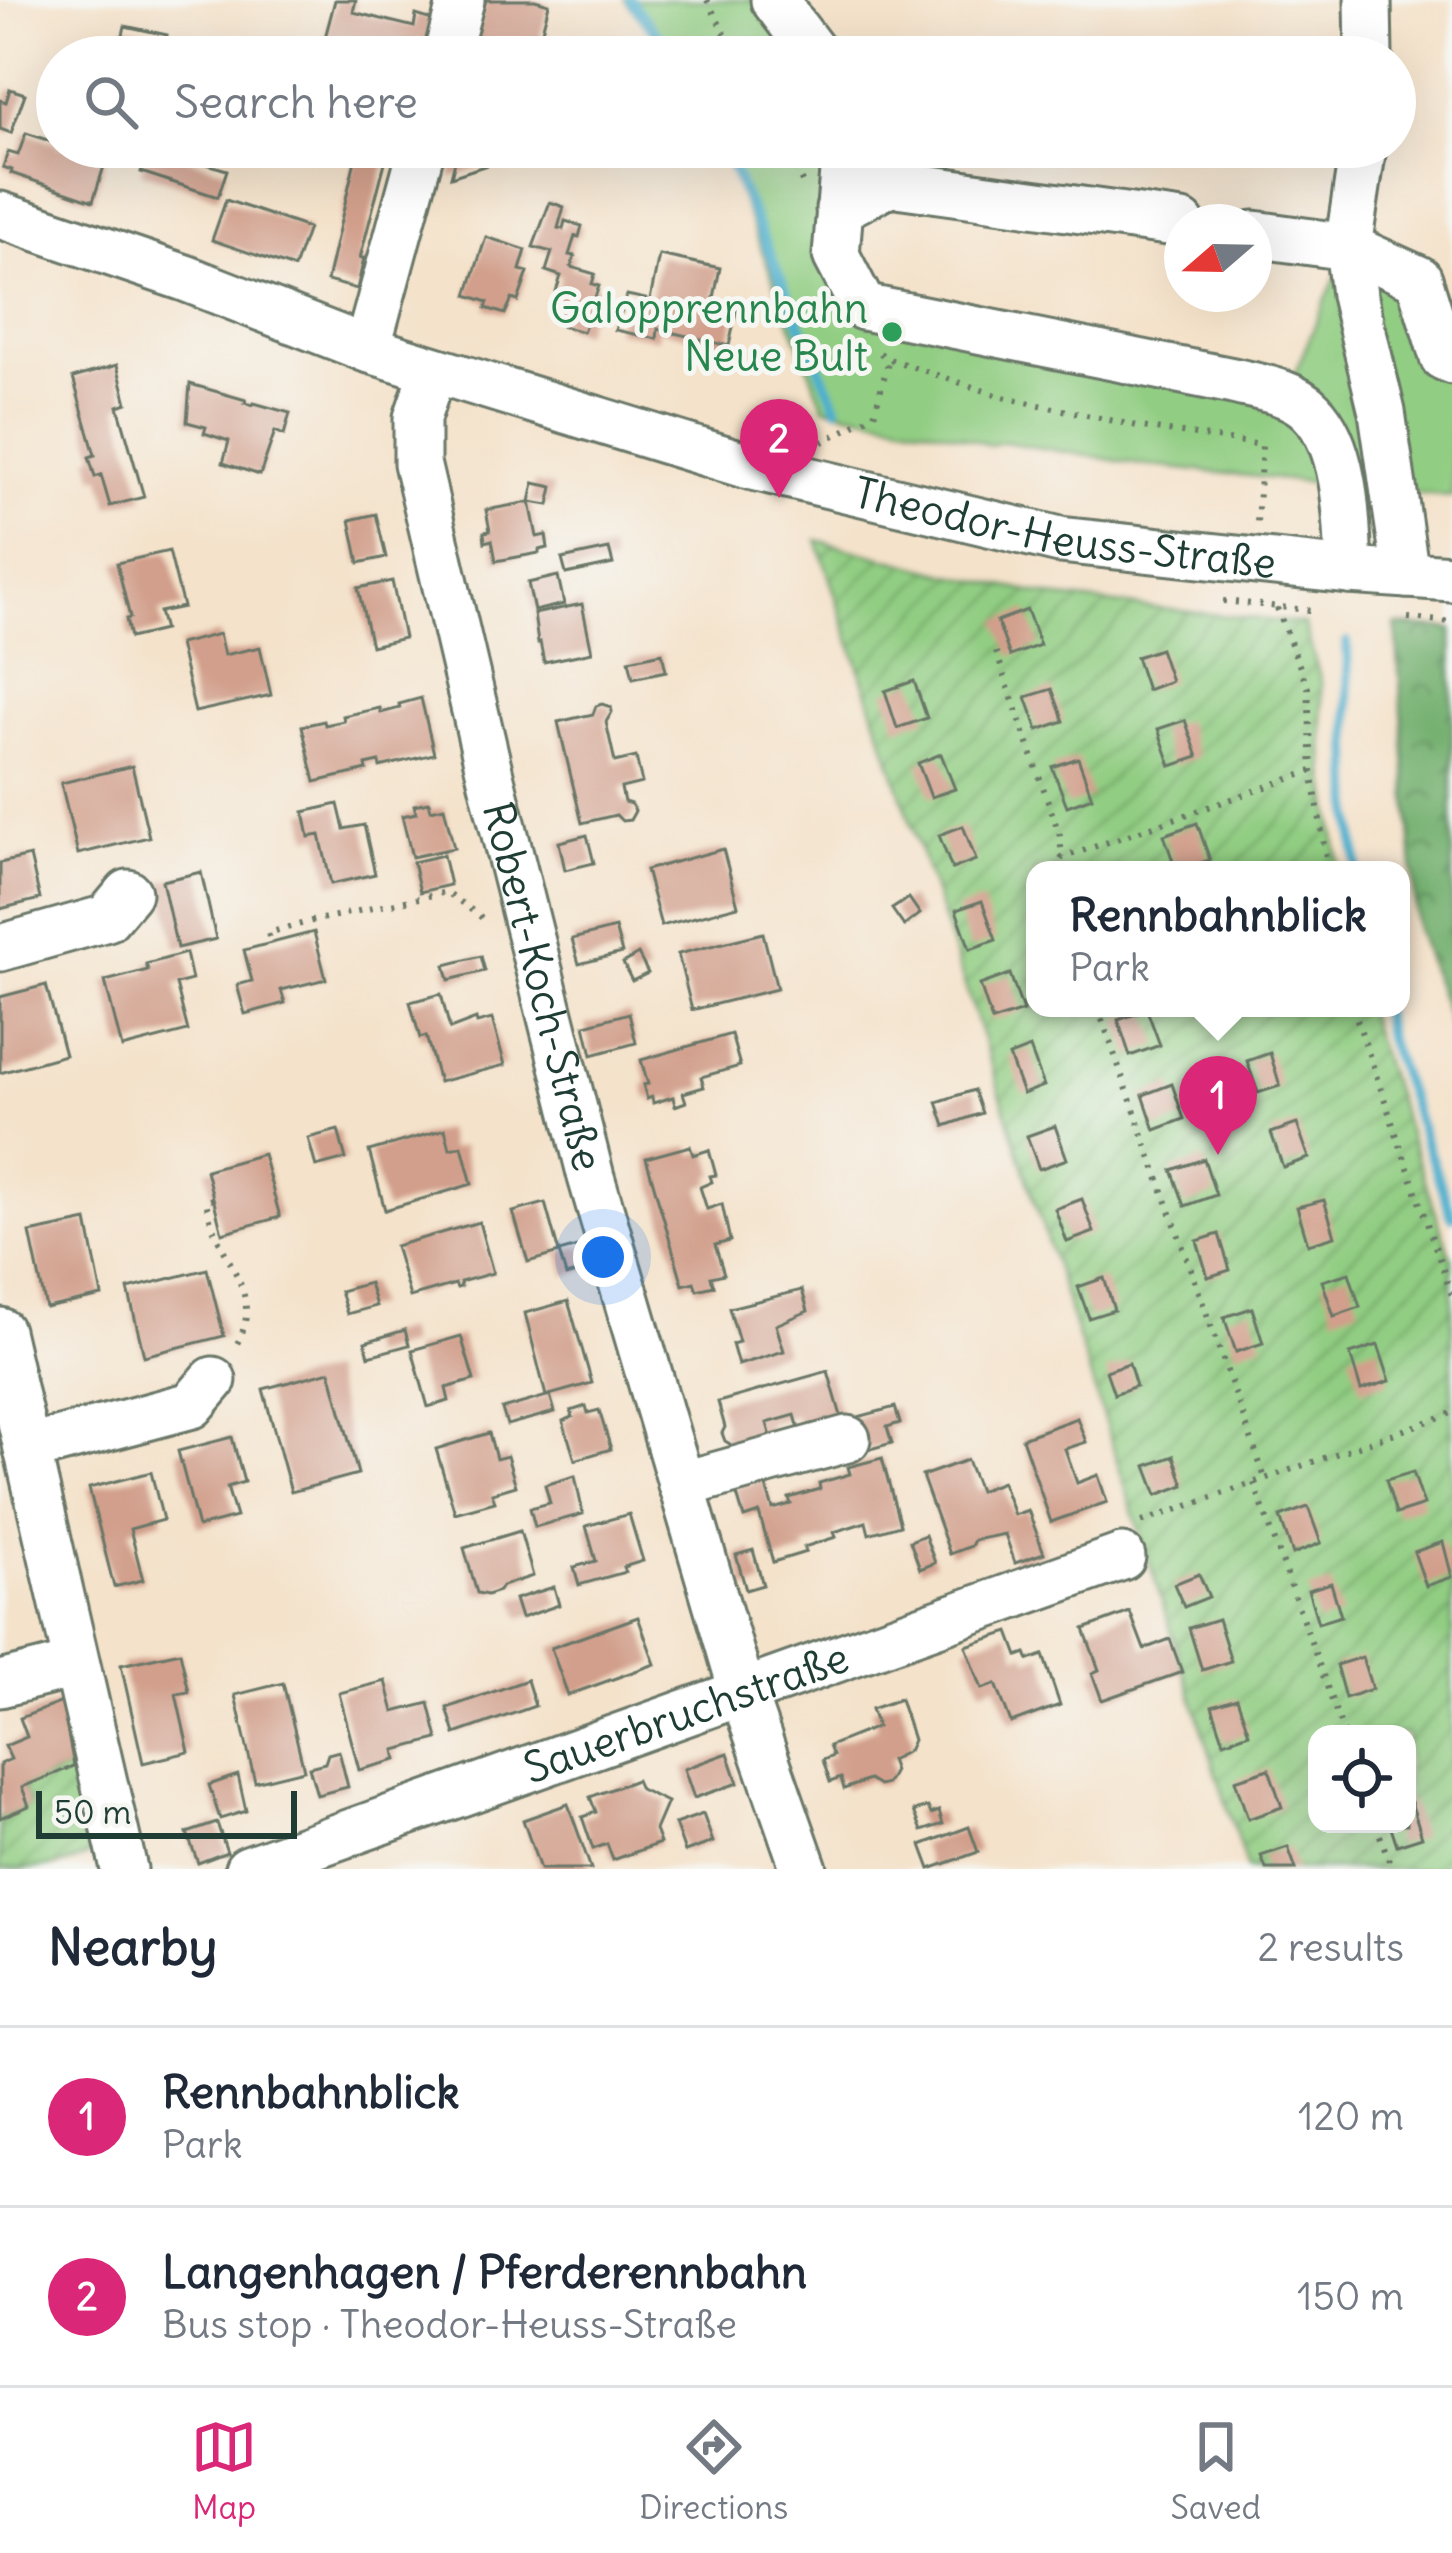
<!DOCTYPE html>
<meta charset="utf-8">
<style>
:root{--surface:#fff;--page:#f6f6f7;--text:#1f2937;--muted:#747a83;--line:#e0e1e3;--accent:#db2777}
body{margin:0;font-family:Delius,sans-serif;background:var(--page);color:var(--text)}
.controls{position:absolute;right:36px;bottom:36px;display:grid;overflow:hidden;border-radius:24px;box-shadow:0 12px 48px #0002}
.controls button{width:108px;height:108px;display:grid;place-items:center;padding:0;border:0;border-bottom:3px solid var(--line);background:var(--surface);color:var(--text);font:60px sans-serif}
.compass{position:absolute;left:1164px;top:204px;width:108px;height:108px;border-radius:50%;background:var(--surface);box-shadow:0 12px 48px #0002;rotate:250deg}
.scale{position:absolute;left:36px;bottom:30px;width:261px;box-sizing:border-box;padding-left:12px;border:6px solid #1f3d34;border-top:0;font-size:33px;line-height:42px;white-space:nowrap;color:#1f3d34;-webkit-text-stroke:9px #f6f6f2;paint-order:stroke}
.you{position:absolute;left:603px;top:1257px;width:42px;height:42px;margin:-30px;border:9px solid #fff;border-radius:50%;background:#1a73e8;box-shadow:0 0 0 18px #1a73e833}
.badge{display:grid;place-items:center;width:78px;height:78px;border-radius:50%;background:var(--accent);color:#fff;font-size:39px;font-weight:700}
.pin{position:absolute;translate:-50% -99px;filter:drop-shadow(0 3px 6px #0008)}
.pin::after{content:'';position:absolute;top:63px;width:42px;height:36px;background:inherit;clip-path:polygon(0 0,100% 0,50% 100%)}
.popup{position:absolute;left:1026px;top:861px;width:384px;height:156px;box-sizing:border-box;display:grid;place-content:center;border-radius:24px;background:var(--surface);filter:drop-shadow(0 3px 9px #0005);font-size:39px;white-space:nowrap;color:var(--muted)}
.popup b{font-size:45px;color:var(--text)}
.popup::after{content:'';position:absolute;left:50%;top:100%;margin-left:-24px;border:24px solid transparent;border-top-color:var(--surface)}
.list{margin:0;padding:0;list-style:none}
h2{display:flex;justify-content:space-between;align-items:center;height:156px;margin:0;padding:0 48px;font-size:51px}
h2 small{font-size:39px;font-weight:400;color:var(--muted)}
.list li{display:grid;grid-template-columns:78px 1fr auto;gap:36px;align-items:center;box-sizing:border-box;height:180px;padding:0 48px;border-top:3px solid var(--line)}
.list b{display:block;font-size:45px;white-space:nowrap}
.list p{margin:0;font-size:39px;white-space:nowrap;color:var(--muted)}
.list em{font-size:39px;font-style:normal;color:var(--muted)}
.icon{flex:none;width:66px;height:66px;fill:none;stroke:currentColor;stroke-width:2;stroke-linecap:round;stroke-linejoin:round}
.map{position:relative;flex:none;width:1452px;height:1869px;overflow:hidden}
.search{position:absolute;background:var(--surface);box-shadow:0 12px 48px #0002;left:36px;right:36px;top:36px;height:132px;display:flex;align-items:center;gap:30px;box-sizing:border-box;padding:0 42px;border-radius:66px;color:var(--muted);font-size:45px}
.sheet{height:516px;background:var(--surface)}
nav{display:flex;justify-content:space-around;align-items:center;box-sizing:border-box;height:168px;border-top:3px solid var(--line);background:var(--surface);font-size:33px;color:var(--muted)}
nav a{display:grid;justify-items:center;gap:6px}
nav .on{color:var(--accent)}
.map>svg:first-child{display:block}
</style>
<div class="map">
<svg width="1452" height="1869" viewBox="0 0 1452 1869">
<defs>
<pattern id="forest-crowns" width="20" height="18" patternUnits="userSpaceOnUse" patternTransform="scale(3)"><rect width="20" height="18" fill="#74b070"/><path d="M2 6a3 3 0 1 1 6 0M12 15a3 3 0 1 1 6 0" fill="none" stroke="#5f905d"/></pattern>
<pattern id="garden-furrows" width="10" height="10" patternUnits="userSpaceOnUse" patternTransform="scale(3)"><rect width="10" height="10" fill="#91cd82"/><path d="M-1 1l2-2M0 10L10 0M9 11l2-2" fill="none" stroke="#76a86b"/></pattern>
</defs>
<rect width="100%" height="100%" fill="#f6f6f2"/>
<filter id="ink" filterUnits="userSpaceOnUse"><feTurbulence type="fractalNoise" baseFrequency=".00833" numOctaves="2"/><feDisplacementMap in="SourceGraphic" scale="24" xChannelSelector="R" yChannelSelector="G"/><feConvolveMatrix kernelMatrix="1 2 1 2 8 2 1 2 1" color-interpolation-filters="sRGB"/></filter>
<filter id="wash" filterUnits="userSpaceOnUse"><feTurbulence type="fractalNoise" baseFrequency=".004" numOctaves="4" result="noise"/><feDisplacementMap in="SourceGraphic" scale="48" xChannelSelector="R" yChannelSelector="G"/><feGaussianBlur stdDeviation="2.7" result="paint"/><feColorMatrix in="noise" values="0 0 0 0 0 0 0 0 0 0 0 0 0 0 0 0 0 1.4 0 .05"/><feComposite in="paint" operator="in"/></filter>
<g filter="url(#wash)">
<rect width="100%" height="100%" fill="#f4e2ca"/>
<polygon fill="url(#forest-crowns)" stroke="#4a7652" stroke-width="3" points="1396,625 1452,629 1452,1031 1417,929"/>
<g fill="url(#garden-furrows)" stroke="#58855b" stroke-width="3" fill-rule="evenodd">
<path d="M817 540 946 574 1059 598 1304 624 1321 681 1325 768 1340 870H1035V1008H1365L1452 1259V1869H1247L987 1052ZM1317 1734H1407V1824H1317Z"/>
<path d="M74 1766 90 1853C70 1869 29 1869 0 1869V1818L29 1806 22 1787Z"/>
</g>
<g fill="#91cd82" stroke="#58855b" stroke-width="3">
<polygon points="625,0 774,0 817,57 672,57"/>
<polygon points="721,147 845,147 863,307 1286,394 1348,247 1419,279 1452,361 1452,497 1142,465 1005,442 989,445 948,432 824,407"/>
</g>
<g fill="none" stroke-linecap="round" stroke-linejoin="round">
<g stroke="#4dafcc" stroke-width="10">
<polyline points="630,0 675,57"/>
<polyline points="723,147 837,407"/>
<polyline points="1347,642 1352,816 1358,870"/>
<polyline points="1382,1008 1387,1035 1452,1216"/>
</g>
</g>
<g id="blocks">
<g fill="#d19f8b">
<polygon points="335,0 356,0 353,12 414,27 416,15 432,20 429,31 435,32 432,44 415,40 411,57 354,57 322,49"/>
<polygon points="486,0 535,0 549,4 535,57 470,57"/>
<polygon points="125,26 167,35 162,57 118,57"/>
<polygon points="10,89 25,94 11,133 0,129 0,100 6,102"/>
<polygon points="26,133 57,143 57,147 68,147 106,160 93,201 11,173 12,170 3,167 8,152 18,155"/>
<polygon points="149,147 227,170 218,197 141,172"/>
<polygon points="358,147 389,147 360,258 364,258 357,289 327,281"/>
<polygon points="441,147 498,147 493,163 451,177 457,153"/>
<polygon points="226,200 308,228 294,268 212,240"/>
<polygon points="550,202 564,207 558,228 563,229 565,221 582,226 579,237 575,236 569,255 575,256 571,267 595,274 592,284 599,286 594,300 598,301 593,316 589,315 583,332 562,326 563,321 548,316 561,276 546,271 552,252 533,247"/>
<polygon points="486,237 526,250 520,270 528,272 518,301 512,299 505,314 486,308 488,302 467,295"/>
<polygon points="659,255 720,268 714,298 738,303 729,346 658,329 657,339 615,330 627,295 650,300"/>
<polygon points="117,365 127,403 118,406 144,497 110,506 101,475 95,477 89,457 95,455 73,378"/>
<polygon points="190,384 246,400 245,403 253,405 254,403 290,413 284,435 275,431 260,475 223,463 229,441 204,433 206,427 187,422"/>
<polygon points="534,483 553,487 549,505 530,502"/>
<polygon points="530,502 537,537 546,535 548,548 539,550 539,553 496,561 492,540 485,542 484,532 490,531 486,510"/>
<polygon points="376,514 386,557 359,563 350,520"/>
<polygon points="609,549 613,564 566,574 562,559"/>
<polygon points="169,551 183,607 159,612 164,630 130,638 126,619 130,618 117,563"/>
<polygon points="558,576 564,604 534,611 528,583"/>
<polygon points="392,581 404,638 371,646 358,588"/>
<polygon points="582,604 592,652 544,662 540,642 538,643 534,614"/>
<polygon points="1027,610 1040,645 1010,656 997,621"/>
<polygon points="219,634 224,655 260,647 271,695 195,712 179,644"/>
<polygon points="1160,649 1171,681 1147,690 1136,657"/>
<polygon points="662,653 666,671 633,678 629,660"/>
<polygon points="914,681 927,718 897,728 885,691"/>
<polygon points="1052,689 1064,721 1038,730 1026,697"/>
<polygon points="421,698 434,754 380,767 379,762 366,765 367,770 315,782 302,726 324,721 325,725 344,721 343,716 380,708 381,713 400,708 399,704"/>
<polygon points="602,704 611,707 612,712 606,722 615,762 636,757 642,783 621,788 624,802 631,804 635,811 630,820 622,821 616,815 582,823 558,722 593,714 596,706"/>
<polygon points="1185,720 1198,757 1171,766 1158,729"/>
<polygon points="941,754 955,789 931,797 918,763"/>
<polygon points="1078,758 1092,797 1067,806 1052,767"/>
<polygon points="132,766 149,837 78,854 61,783"/>
<polygon points="429,802 431,810 444,807 454,848 412,857 402,816 416,813 414,805"/>
<polygon points="338,804 344,829 364,825 375,874 331,884 320,835 309,837 304,812"/>
<polygon points="1197,823 1210,860 1176,870 1164,835"/>
<polygon points="963,826 976,860 952,869 939,835"/>
<polygon points="587,835 594,863 565,870 559,842"/>
<polygon points="723,849 738,906 661,926 646,870"/>
<polygon points="443,855 450,885 420,892 413,862"/>
<polygon points="30,856 40,899 0,909 0,863"/>
<polygon points="201,872 216,939 177,948 162,881"/>
<polygon points="909,898 920,914 904,926 892,909"/>
<polygon points="982,901 996,940 970,949 956,910"/>
<polygon points="615,928 622,953 579,964 572,939"/>
<polygon points="314,932 326,979 281,990 285,1003 245,1014 237,985 252,981 244,950"/>
<polygon points="763,933 777,989 692,1010 678,954"/>
<polygon points="186,953 192,980 176,984 188,1031 122,1048 105,981 148,970 146,964"/>
<polygon points="638,954 648,973 632,981 623,963"/>
<polygon points="481,956 485,971 449,980 445,965"/>
<polygon points="1010,974 1023,1011 992,1021 980,985"/>
<polygon points="46,985 65,1055 0,1073 0,997"/>
<polygon points="441,994 450,1029 476,1019 477,1023 492,1019 505,1065 439,1082 426,1036 420,1038 410,1002"/>
<polygon points="1147,1010 1160,1045 1130,1056 1118,1020"/>
<polygon points="629,1013 636,1043 592,1055 585,1025"/>
<polygon points="731,1034 740,1066 701,1077 704,1087 683,1093 686,1102 675,1106 673,1097 653,1103 652,1097 647,1099 643,1085 648,1084 641,1060"/>
<polygon points="1030,1048 1044,1086 1023,1094 1009,1056"/>
<polygon points="1270,1053 1280,1086 1258,1093 1247,1061"/>
<polygon points="1172,1084 1184,1119 1155,1130 1143,1095"/>
<polygon points="974,1090 982,1113 945,1126 937,1102"/>
<polygon points="1297,1124 1309,1158 1283,1167 1271,1133"/>
<polygon points="1055,1126 1067,1159 1039,1169 1027,1136"/>
<polygon points="445,1129 450,1149 462,1146 472,1184 385,1210 369,1151"/>
<polygon points="338,1130 346,1159 316,1167 308,1138"/>
<polygon points="690,1146 693,1155 709,1150 716,1175 710,1176 712,1182 700,1187 707,1209 722,1204 730,1241 715,1245 724,1274 711,1277 714,1286 697,1290 694,1282 683,1285 646,1158"/>
<polygon points="263,1154 280,1217 222,1233 206,1170"/>
<polygon points="1204,1159 1216,1195 1185,1206 1172,1170"/>
<polygon points="1082,1199 1094,1232 1067,1242 1055,1209"/>
<polygon points="1324,1200 1335,1236 1308,1244 1297,1207"/>
<polygon points="545,1203 559,1253 528,1262 513,1212"/>
<polygon points="87,1221 102,1296 46,1308 30,1233"/>
<polygon points="479,1222 493,1273 460,1282 461,1287 457,1288 455,1284 410,1297 395,1246"/>
<polygon points="1219,1234 1230,1270 1208,1277 1197,1241"/>
<polygon points="584,1245 590,1269 566,1276 559,1252"/>
<polygon points="207,1269 224,1336 144,1356 128,1289"/>
<polygon points="1349,1273 1360,1307 1334,1316 1322,1281"/>
<polygon points="1104,1278 1114,1310 1089,1318 1078,1287"/>
<polygon points="369,1283 376,1306 347,1314 340,1291"/>
<polygon points="802,1290 808,1311 776,1325 784,1351 738,1365 732,1344 739,1342 729,1308"/>
<polygon points="568,1301 592,1383 546,1396 525,1313"/>
<polygon points="1252,1308 1263,1343 1236,1352 1224,1317"/>
<polygon points="405,1330 409,1345 369,1356 365,1342"/>
<polygon points="461,1336 474,1380 446,1388 449,1401 428,1407 412,1350"/>
<polygon points="1378,1345 1390,1381 1361,1390 1350,1354"/>
<polygon points="1129,1363 1136,1386 1114,1394 1106,1371"/>
<polygon points="330,1371 358,1474 291,1492 263,1389"/>
<polygon points="828,1371 843,1423 801,1436 795,1415 767,1423 773,1444 731,1448 730,1444 725,1441 722,1433 725,1427 718,1402"/>
<polygon points="550,1395 555,1412 507,1425 502,1409"/>
<polygon points="586,1406 588,1413 599,1410 611,1449 575,1460 563,1421 573,1417 571,1411"/>
<polygon points="895,1407 900,1423 887,1427 892,1443 863,1451 854,1418"/>
<polygon points="1077,1418 1086,1442 1065,1449 1077,1483 1098,1475 1107,1502 1051,1522 1022,1438"/>
<polygon points="489,1433 496,1459 507,1456 516,1486 492,1493 495,1502 455,1513 436,1449"/>
<polygon points="232,1437 244,1482 227,1487 236,1517 198,1527 178,1451"/>
<polygon points="1174,1456 1184,1485 1157,1495 1146,1466"/>
<polygon points="882,1458 900,1525 869,1534 866,1522 834,1532 836,1537 804,1547 806,1552 773,1562 759,1513 744,1518 735,1488 764,1480 773,1509 791,1504 789,1498 820,1489 819,1483 850,1474 848,1467"/>
<polygon points="967,1460 979,1491 1002,1482 1014,1515 1028,1510 1044,1553 1015,1563 1005,1534 974,1540 971,1546 950,1554 922,1476"/>
<polygon points="151,1472 163,1520 130,1529 143,1580 114,1587 89,1488"/>
<polygon points="1413,1472 1424,1505 1396,1514 1386,1480"/>
<polygon points="575,1476 583,1514 535,1527 530,1508 550,1503 545,1485"/>
<polygon points="1308,1507 1321,1543 1293,1554 1280,1517"/>
<polygon points="629,1514 643,1561 623,1567 625,1572 579,1585 574,1567 596,1561 586,1526"/>
<polygon points="520,1531 533,1576 502,1586 499,1591 487,1595 477,1593 464,1548"/>
<polygon points="925,1535 935,1563 920,1569 910,1541"/>
<polygon points="1443,1542 1452,1577 1426,1586 1414,1552"/>
<polygon points="753,1550 763,1585 746,1590 736,1555"/>
<polygon points="1199,1574 1209,1597 1184,1607 1174,1584"/>
<polygon points="1331,1583 1341,1616 1318,1623 1308,1590"/>
<polygon points="554,1587 559,1605 521,1618 515,1599"/>
<polygon points="1130,1612 1144,1649 1170,1639 1182,1672 1102,1700 1092,1673 1099,1670 1084,1629"/>
<polygon points="638,1617 655,1664 568,1695 551,1648"/>
<polygon points="1218,1619 1231,1661 1202,1670 1189,1628"/>
<polygon points="1009,1632 1018,1656 1026,1653 1029,1660 1043,1655 1060,1705 1011,1723 996,1684 982,1689 966,1646"/>
<polygon points="180,1652 189,1692 176,1694 189,1752 143,1763 121,1665"/>
<polygon points="1362,1657 1372,1689 1345,1698 1336,1665"/>
<polygon points="527,1680 535,1706 455,1734 447,1708"/>
<polygon points="386,1681 394,1712 429,1703 438,1739 395,1750 397,1760 359,1770 339,1693"/>
<polygon points="283,1683 304,1770 255,1782 235,1695"/>
<polygon points="1237,1698 1249,1733 1224,1742 1212,1706"/>
<polygon points="900,1699 913,1740 908,1751 890,1760 894,1771 887,1784 879,1786 869,1780 844,1789 841,1778 830,1782 823,1760 833,1756 829,1746 877,1727 871,1709"/>
<polygon points="62,1702 74,1766 22,1787 29,1806 0,1818 0,1764 11,1759 5,1746 27,1737 20,1718"/>
<polygon points="339,1751 348,1787 317,1795 309,1767 325,1763 328,1754"/>
<polygon points="728,1753 738,1783 694,1798 684,1769"/>
<polygon points="1269,1769 1282,1807 1248,1819 1235,1780"/>
<polygon points="238,1775 246,1811 220,1819 209,1785"/>
<polygon points="636,1780 640,1789 667,1802 655,1830 660,1843 613,1860 607,1844 593,1849 582,1817 596,1812 590,1797"/>
<polygon points="1411,1802 1422,1837 1397,1845 1390,1824 1407,1824 1407,1803"/>
<polygon points="568,1804 591,1869 540,1869 523,1820"/>
<polygon points="928,1807 931,1814 939,1811 943,1824 922,1831 914,1811"/>
<polygon points="703,1814 713,1842 685,1852 675,1824"/>
<polygon points="217,1823 227,1852 198,1863 187,1833"/>
<polygon points="969,1827 978,1852 930,1869 921,1845"/>
<polygon points="1288,1847 1296,1869 1266,1869 1261,1856"/>
</g>
</g>
</g>
<g filter="url(#ink)">
<use href="#blocks" fill-opacity="0" stroke="#6a7768" stroke-width="3"/>
<g fill="none" stroke-linecap="round" stroke-linejoin="round">
<defs>
<g id="minor">
<polyline points="774,0 817,57"/>
<polyline points="1368,0 1369,57"/>
<polyline points="446,57 461,0"/>
<path d="M845 147 836 255 863 307 1233 381C1258 387 1292 391 1311 411 1347 447 1347 523 1349 571"/>
<polyline points="1363,147 1348,247 1419,279 1443,357 1452,361"/>
<polyline points="839,209 889,183 1182,224"/>
<path id="s1" d="M0 215 185 278 367 349 745 465 1060 540 1349 571 1452 578"/>
<polyline points="1254,234 1348,247 1354,295 1382,412 1406,575"/>
<polyline points="367,349 422,147"/>
<path id="s2" d="M433 371 417 418V463L491 779 591 1177 743 1694 804 1869"/>
<polyline points="0,948 107,918 128,893"/>
<polyline points="0,1331 124,1869"/>
<polyline points="27,1449 192,1405 213,1380"/>
<polyline points="681,1485 847,1439"/>
<polyline points="0,1684 75,1665"/>
<path id="s3" d="M248 1869 1122 1557"/>
</g>
</defs>
<use href="#minor" stroke="#6a7768" stroke-width="51"/>
<g stroke="#6a7768" stroke-width="6" stroke-dasharray="3 9" stroke-linecap="butt">
<polyline points="707,0 737,57"/>
<polyline points="785,147 802,182"/>
<polyline points="880,353 889,359 1003,397 1142,427 1262,445 1257,523"/>
<polyline points="822,442 874,415 889,359"/>
<polyline points="1223,601 1317,611"/>
<polyline points="1277,608 1308,688 1312,771 1328,870"/>
<polyline points="1408,618 1452,622"/>
<polyline points="996,652 1060,836 1062,858"/>
<polyline points="1055,870 1062,858 1312,771"/>
<polyline points="269,937 268,933 312,921 447,892 485,920"/>
<polyline points="1098,1008 1265,1478"/>
<polyline points="1353,1008 1452,1296"/>
<path d="M213 1199 206 1201C208 1210 210 1221 214 1230 231 1270 263 1302 235 1347"/>
<polyline points="1254,1483 1344,1734"/>
<polyline points="1142,1522 1452,1413"/>
<polyline points="1376,1824 1392,1869"/>
</g>
<use href="#minor" stroke="#fff" stroke-width="45"/>
</g>
</g>
<circle fill="#2e9e5b" stroke="#f6f6f2" stroke-width="4.5" cx="892" cy="332" r="12"/>
<g text-anchor="middle" stroke-width="10" stroke-linejoin="round" paint-order="stroke">
<g font-size="42" fill="#27864d" stroke="#f6f6f2" text-anchor="end">
<text x="868" y="323">Galopprennbahn<tspan x="868" dy="48">Neue Bult</tspan></text>
</g>
<g font-size="42" fill="#1f3d34" stroke="#f6f6f2">
<text dy="15" stroke="none"><textPath href="#s1" startOffset="1113">Theodor-Heuss-Straße</textPath></text>
<text dy="15" stroke="none"><textPath href="#s2" startOffset="633">Robert-Koch-Straße</textPath></text>
<text dy="15" stroke="none"><textPath href="#s3" startOffset="465">Sauerbruchstraße</textPath></text>
</g>
</g>
</svg>
<div class="controls">
<button><svg class="icon" aria-label="locate" viewBox="0 0 24 24"><circle cx="12" cy="12" r="6"/><path d="M12 2v4M12 18v4M2 12h4M18 12h4"/></svg></button>
</div>
<svg class="compass" viewBox="-18 -18 36 36"><path d="M0-13l5 13h-10z" fill="#e53935"/><path d="M0 13l5-13h-10z" fill="#747a83"/></svg>
<div class="scale">50 m</div>
<div class="you"></div>
<div class="pin badge" style="left:1218px;top:1155px">1</div>
<div class="popup"><b>Rennbahnblick</b>Park</div>
<div class="pin badge" style="left:779px;top:498px">2</div>
<div class="search"><svg class="icon" aria-label="search" viewBox="0 0 24 24"><circle cx="10" cy="10" r="6"/><path d="M15 15l6 6"/></svg>Search here</div>
</div>
<section class="sheet">
<h2>Nearby<small>2 results</small></h2>
<ul class="list">
<li><span class="badge">1</span><div><b>Rennbahnblick</b><p>Park</p></div><em>120 m</em></li>
<li><span class="badge">2</span><div><b>Langenhagen / Pferderennbahn</b><p>Bus stop · Theodor-Heuss-Straße</p></div><em>150 m</em></li>
</ul>
</section>
<nav>
<a class="on"><svg class="icon" aria-label="map" viewBox="0 0 24 24"><path d="M3 6l6-2 6 2 6-2v14l-6 2-6-2-6 2zM9 4v14M15 6v14"/></svg>Map</a>
<a><svg class="icon" aria-label="directions" viewBox="0 0 24 24"><path d="M12 3l9 9-9 9-9-9zM9 14v-3h6M13 9l2 2-2 2"/></svg>Directions</a>
<a><svg class="icon" aria-label="saved" viewBox="0 0 24 24"><path d="M7 4h10v16l-5-4-5 4z"/></svg>Saved</a>
</nav>
